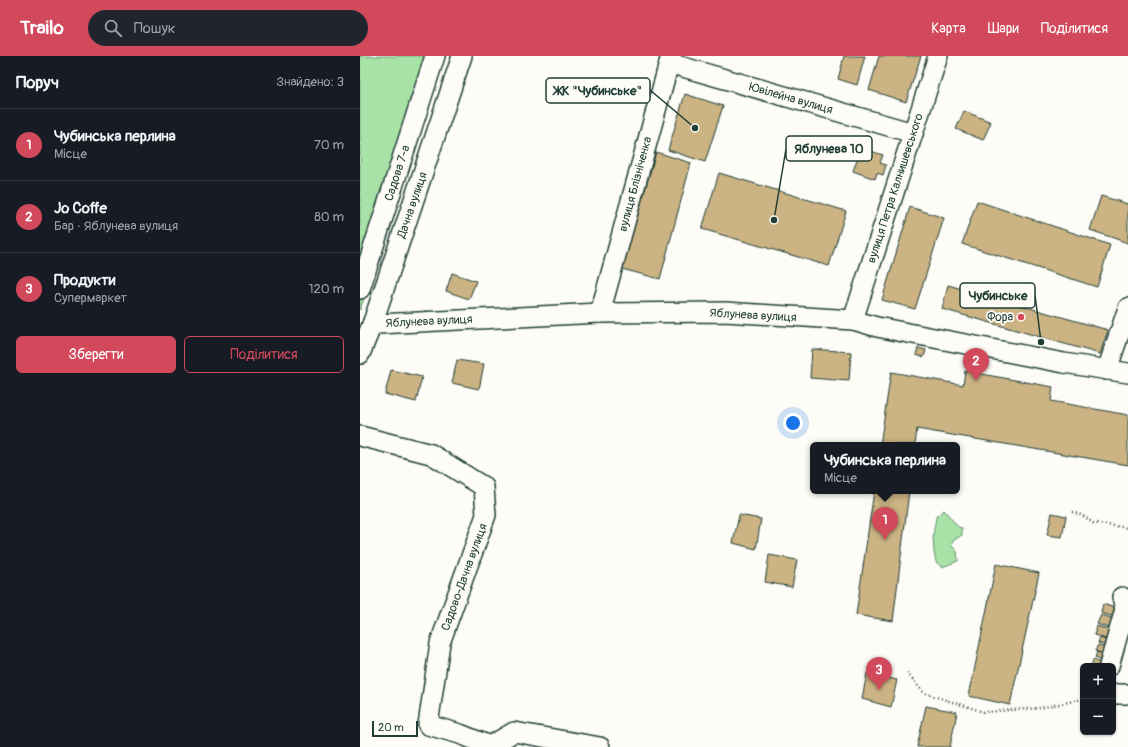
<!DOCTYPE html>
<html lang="uk">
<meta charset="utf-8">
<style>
:root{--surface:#171b24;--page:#20242c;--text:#f1f3f6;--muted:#9ea1a6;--line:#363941;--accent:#d1495b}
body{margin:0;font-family:Pangolin,sans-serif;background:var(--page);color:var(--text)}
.controls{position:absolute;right:12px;bottom:12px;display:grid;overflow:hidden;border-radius:6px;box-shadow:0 1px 3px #0004}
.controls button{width:36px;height:36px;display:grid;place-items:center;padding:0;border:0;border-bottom:1px solid var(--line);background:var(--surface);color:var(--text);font:20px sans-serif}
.scale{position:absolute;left:12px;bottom:10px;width:46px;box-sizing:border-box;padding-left:4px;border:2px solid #1f3d34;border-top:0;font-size:11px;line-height:14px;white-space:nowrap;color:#1f3d34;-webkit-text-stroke:3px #fdfcf7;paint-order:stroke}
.you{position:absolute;left:433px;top:367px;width:14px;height:14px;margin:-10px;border:3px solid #fff;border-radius:50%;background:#1a73e8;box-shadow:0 0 0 6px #1a73e833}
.badge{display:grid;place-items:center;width:26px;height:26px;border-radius:50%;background:var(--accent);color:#fff;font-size:13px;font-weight:700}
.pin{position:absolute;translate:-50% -33px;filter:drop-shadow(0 1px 2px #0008)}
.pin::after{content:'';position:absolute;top:21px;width:14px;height:12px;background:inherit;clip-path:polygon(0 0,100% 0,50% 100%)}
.popup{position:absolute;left:450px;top:386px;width:150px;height:52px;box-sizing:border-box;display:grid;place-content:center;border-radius:6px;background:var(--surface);filter:drop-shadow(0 1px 3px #0005);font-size:13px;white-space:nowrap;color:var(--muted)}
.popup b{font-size:15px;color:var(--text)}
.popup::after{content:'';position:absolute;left:50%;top:100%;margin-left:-8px;border:8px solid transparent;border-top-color:var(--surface)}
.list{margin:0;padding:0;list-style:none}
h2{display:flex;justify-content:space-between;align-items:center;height:52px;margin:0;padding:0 16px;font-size:17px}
h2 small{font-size:13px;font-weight:400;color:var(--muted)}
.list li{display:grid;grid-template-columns:26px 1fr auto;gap:12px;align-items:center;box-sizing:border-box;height:72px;padding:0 16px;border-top:1px solid var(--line)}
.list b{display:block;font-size:15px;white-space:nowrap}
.list p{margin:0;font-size:13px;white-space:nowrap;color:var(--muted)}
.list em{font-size:13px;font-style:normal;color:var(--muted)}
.actions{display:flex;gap:8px;padding:12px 16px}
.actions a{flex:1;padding:9px 0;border:1px solid var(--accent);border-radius:6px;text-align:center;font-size:14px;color:var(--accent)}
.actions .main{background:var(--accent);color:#fff}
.icon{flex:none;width:22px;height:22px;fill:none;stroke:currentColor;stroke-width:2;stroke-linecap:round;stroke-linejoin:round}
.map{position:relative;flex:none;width:768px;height:691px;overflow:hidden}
header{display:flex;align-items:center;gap:24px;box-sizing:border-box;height:56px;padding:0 20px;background:var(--accent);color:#fff}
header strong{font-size:19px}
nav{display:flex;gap:22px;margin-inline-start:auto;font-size:14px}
.search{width:280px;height:36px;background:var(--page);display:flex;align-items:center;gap:10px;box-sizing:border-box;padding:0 14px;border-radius:22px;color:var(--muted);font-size:15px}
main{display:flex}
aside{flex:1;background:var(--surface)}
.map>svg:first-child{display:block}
</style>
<header>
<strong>Trailo</strong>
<div class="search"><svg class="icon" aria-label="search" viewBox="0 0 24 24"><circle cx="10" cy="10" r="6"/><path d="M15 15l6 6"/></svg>Пошук</div>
<nav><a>Карта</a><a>Шари</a><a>Поділитися</a></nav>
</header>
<main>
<aside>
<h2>Поруч<small>Знайдено: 3</small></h2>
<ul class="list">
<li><span class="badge">1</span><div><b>Чубинська перлина</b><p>Місце</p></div><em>70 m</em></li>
<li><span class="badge">2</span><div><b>Jo Coffe</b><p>Бар · Яблунева вулиця</p></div><em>80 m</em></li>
<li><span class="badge">3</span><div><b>Продукти</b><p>Супермаркет</p></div><em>120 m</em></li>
</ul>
<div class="actions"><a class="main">Зберегти</a><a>Поділитися</a></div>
</aside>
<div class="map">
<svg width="768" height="691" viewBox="0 0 768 691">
<rect width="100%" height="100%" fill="#fdfcf7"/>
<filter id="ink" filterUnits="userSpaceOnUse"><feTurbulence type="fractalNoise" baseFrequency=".025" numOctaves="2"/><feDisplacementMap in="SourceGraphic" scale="8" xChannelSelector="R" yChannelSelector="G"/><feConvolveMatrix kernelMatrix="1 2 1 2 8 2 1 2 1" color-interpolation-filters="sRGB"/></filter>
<g filter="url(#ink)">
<g fill="#a8e2a7" stroke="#64906e">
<polygon points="0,0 84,0 0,254"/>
<polygon points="584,454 598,471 602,472 602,479 594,484 591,489 597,495 598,505 582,511 576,506 574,496 573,480 576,461"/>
</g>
<g fill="#cbb383" stroke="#1f3d34">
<polygon points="484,0 505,0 497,29 478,23"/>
<polygon points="519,0 561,0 546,46 509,34"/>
<polygon points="325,38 363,50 345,106 308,94"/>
<polygon points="604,55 631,66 623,84 596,73"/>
<polygon points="501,92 523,99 520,107 526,109 523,119 517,117 515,123 493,115"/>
<polygon points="296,96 331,107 300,223 262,213"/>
<polygon points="359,117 486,155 469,210 342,173"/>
<polygon points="741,140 768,148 768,187 730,174"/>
<polygon points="617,145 750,189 737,231 602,188"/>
<polygon points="550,151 584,162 555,253 522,244"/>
<polygon points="92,217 116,225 109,243 86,235"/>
<polygon points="588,229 748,274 740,298 582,253"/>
<polygon points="558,292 566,294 564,301 556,299"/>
<polygon points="452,293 491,296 489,325 450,322"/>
<polygon points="97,304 124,308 119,333 92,327"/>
<polygon points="31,314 62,321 56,346 25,338"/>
<polygon points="605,315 693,331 691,345 768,359 768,409 557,373 555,389 520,389 531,316 603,329"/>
<polygon points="514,435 549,435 533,565 496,559"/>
<polygon points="692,457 706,460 702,481 687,479"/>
<polygon points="379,459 401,463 396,493 373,487"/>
<polygon points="409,499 437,504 432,531 405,526"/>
<polygon points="636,508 679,517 650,649 609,640"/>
<polygon points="743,548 758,553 755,561 741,557"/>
<polygon points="741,559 755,563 752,573 737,568"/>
<polygon points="737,570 752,575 749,584 734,579"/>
<polygon points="740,582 749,585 747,590 738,587"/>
<polygon points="738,589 747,592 745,598 735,595"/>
<polygon points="737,596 747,599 744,606 735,602"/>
<polygon points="733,604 744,608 743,610 731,610"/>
<polygon points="507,617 537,624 531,651 502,643"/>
<polygon points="566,650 597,656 590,691 557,691"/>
</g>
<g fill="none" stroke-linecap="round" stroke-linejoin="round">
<defs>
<g id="minor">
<polyline points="309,7 553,77"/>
<polyline points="0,233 75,0"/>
<polyline points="240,257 311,0"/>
<polyline points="493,264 578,0"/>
<polyline points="13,266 18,268 240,257 365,256 493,264 517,271 704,307 768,317"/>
<polyline points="0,298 13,266 102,0"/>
<polyline points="747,314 768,252"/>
<polyline points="0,380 71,398 124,431 126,459 80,587 68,669 100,678 130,690 154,676 240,691"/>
<polyline points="749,610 765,553 762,541"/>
<polyline points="753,638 768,638"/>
</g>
</defs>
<use href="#minor" stroke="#1f3d34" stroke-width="22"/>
<g stroke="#1f3d34" stroke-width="2.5" stroke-dasharray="1 3" stroke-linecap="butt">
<polyline points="712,456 722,459 733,467 768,472"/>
<polyline points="547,617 564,637 624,656 680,652 723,643"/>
</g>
<use href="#minor" stroke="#fdfcf7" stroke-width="19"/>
</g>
</g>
<circle fill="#d1495b" stroke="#fdfcf7" stroke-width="1.5" cx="661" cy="261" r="4"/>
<g text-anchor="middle" stroke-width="3.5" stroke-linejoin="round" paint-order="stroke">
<g font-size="12" fill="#1f3d34" stroke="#fdfcf7">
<text transform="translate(431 42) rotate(16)" y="4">Ювілейна вулиця</text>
<text transform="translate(37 117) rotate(-72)" y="4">Садова 7-а</text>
<text transform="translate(275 128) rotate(-75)" y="4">вулиця Блізніченка</text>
<text transform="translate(535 132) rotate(-72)" y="4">вулиця Петра Калнишевського</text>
<text transform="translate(52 149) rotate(-71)" y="4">Дачна вулиця</text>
<text transform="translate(393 259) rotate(3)" y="4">Яблунева вулиця</text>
<text transform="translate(69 265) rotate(-3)" y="4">Яблунева вулиця</text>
<text transform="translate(104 521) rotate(-70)" y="4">Садово-Дачна вулиця</text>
</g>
<g font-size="12" fill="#1f3d34" stroke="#fdfcf7" text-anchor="end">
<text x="653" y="265">Фора</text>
</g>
</g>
<path fill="none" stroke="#1f3d34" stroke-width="1.5" d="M335 72L290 34M414 164L426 93M681 286L675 239"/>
<g fill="#1f3d34" stroke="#fdfcf7" stroke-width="1.5">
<circle cx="335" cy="72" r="4"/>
<circle cx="414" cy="164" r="4"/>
<circle cx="681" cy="286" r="4"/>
</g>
<g fill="#fdfcf7" stroke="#1f3d34" stroke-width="1.5">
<rect x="186" y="22" width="104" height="25" rx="4"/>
<rect x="426" y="80" width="86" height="25" rx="4"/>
<rect x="600" y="227" width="75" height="25" rx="4"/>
</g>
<g font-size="13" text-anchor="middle" font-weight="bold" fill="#1f3d34">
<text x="238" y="39">ЖК "Чубинське"</text>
<text x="469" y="97">Яблунева 10</text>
<text x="638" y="244">Чубинське</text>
</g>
</svg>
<div class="controls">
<button>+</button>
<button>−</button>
</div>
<div class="scale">20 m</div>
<div class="you"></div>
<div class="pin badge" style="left:525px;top:484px">1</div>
<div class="popup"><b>Чубинська перлина</b>Місце</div>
<div class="pin badge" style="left:616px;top:325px">2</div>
<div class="pin badge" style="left:519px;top:634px">3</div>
</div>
</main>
